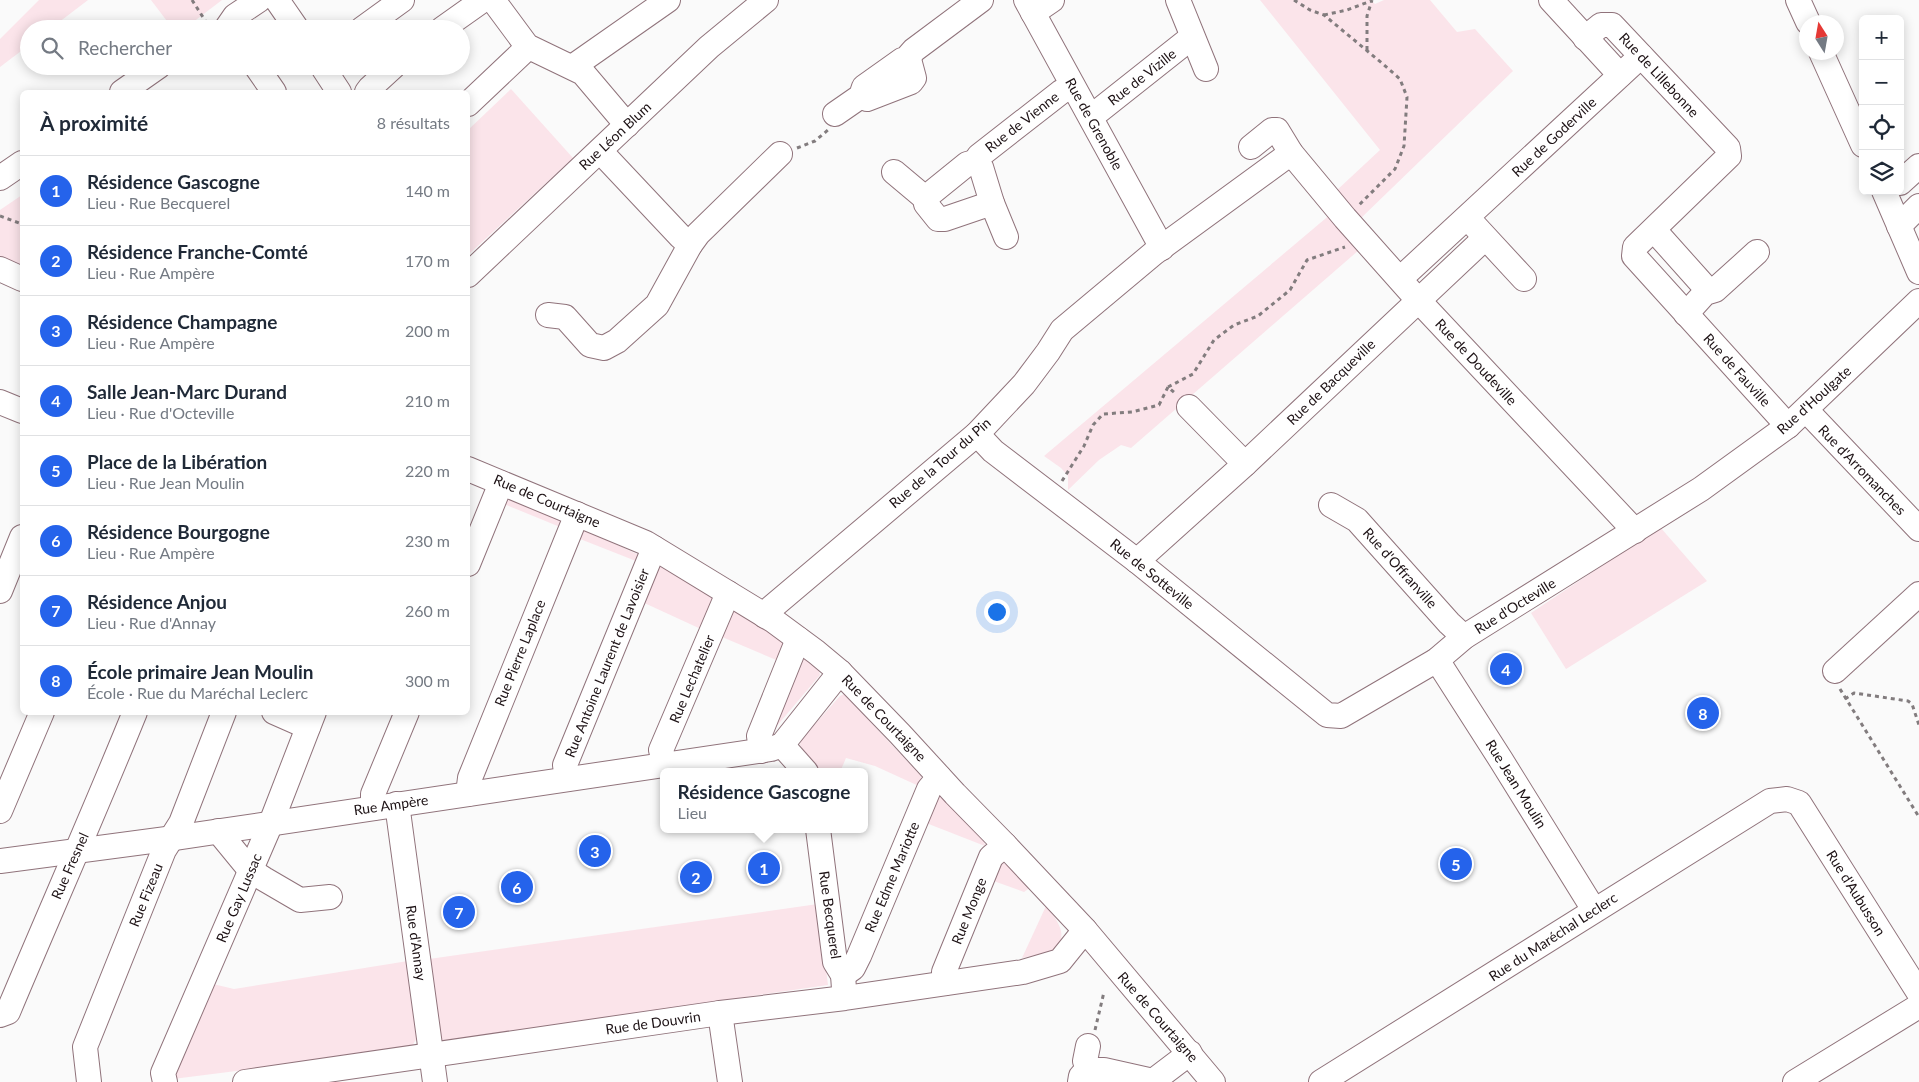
<!DOCTYPE html>
<html lang="fr">
<meta charset="utf-8">
<style>
:root{--surface:#fff;--page:#f6f6f7;--text:#1f2937;--muted:#747a83;--line:#e0e1e3;--accent:#2563eb}
body{margin:0;font-family:Lato,sans-serif;background:var(--page);color:var(--text)}
.controls{position:absolute;right:15px;top:15px;display:grid;overflow:hidden;border-radius:8px;box-shadow:0 2px 12px #0003}
.controls button{width:45px;height:45px;display:grid;place-items:center;padding:0;border:0;border-bottom:1px solid var(--line);background:var(--surface);color:var(--text);font:25px sans-serif}
.compass{position:absolute;left:1799px;top:15px;width:45px;height:45px;border-radius:50%;background:var(--surface);box-shadow:0 2px 12px #0003;rotate:349deg}
.you{position:absolute;left:996px;top:611px;width:18px;height:18px;margin:-12px;border:4px solid #fff;border-radius:50%;background:#1a73e8;box-shadow:0 0 0 8px #1a73e833}
.badge{display:grid;place-items:center;width:32px;height:32px;border-radius:50%;background:var(--accent);color:#fff;font-size:16px;font-weight:700}
.pin{position:absolute;translate:-50% -50%;border:2px solid #fff;box-shadow:0 1px 5px #0006}
.popup{position:absolute;left:660px;top:768px;width:208px;height:65px;box-sizing:border-box;display:grid;place-content:center;border-radius:8px;background:var(--surface);filter:drop-shadow(0 1px 4px #0005);font-size:16px;white-space:nowrap;color:var(--muted)}
.popup b{font-size:19px;color:var(--text)}
.popup::after{content:'';position:absolute;left:50%;top:100%;margin-left:-10px;border:10px solid transparent;border-top-color:var(--surface)}
.list{margin:0;padding:0;list-style:none}
h2{display:flex;justify-content:space-between;align-items:center;height:65px;margin:0;padding:0 20px;font-size:21px}
h2 small{font-size:16px;font-weight:400;color:var(--muted)}
.list li{display:grid;grid-template-columns:32px 1fr auto;gap:15px;align-items:center;box-sizing:border-box;height:70px;padding:0 20px;border-top:1px solid var(--line)}
.list b{display:block;font-size:19px;white-space:nowrap}
.list p{margin:0;font-size:16px;white-space:nowrap;color:var(--muted)}
.list em{font-size:16px;font-style:normal;color:var(--muted)}
.icon{flex:none;width:28px;height:28px;fill:none;stroke:currentColor;stroke-width:2;stroke-linecap:round;stroke-linejoin:round}
.map{position:relative;flex:none;width:1919px;height:1082px;overflow:hidden}
.search{position:absolute;background:var(--surface);box-shadow:0 2px 12px #0003;left:20px;top:20px;width:450px;height:55px;display:flex;align-items:center;gap:12px;box-sizing:border-box;padding:0 18px;border-radius:28px;color:var(--muted);font-size:19px}
.panel{position:absolute;background:var(--surface);box-shadow:0 2px 12px #0003;left:20px;top:90px;width:450px;height:625px;border-radius:8px}
.map>svg:first-child{display:block}
</style>
<div class="map">
<svg width="1919" height="1082" viewBox="0 0 1919 1082">
<rect width="100%" height="100%" fill="#fafafa"/>
<g fill="#fbe4ea">
<polygon points="39,0 88,0 50,29 29,29 29,45 0,67 0,39"/>
<polygon points="151,0 222,0 184,29 173,29"/>
<polygon points="1260,0 1371,0 1375,4 1384,0 1430,0 1457,32 1475,29 1513,71 1360,219 1336,191 1380,150"/>
<polygon points="511,89 573,158 468,255 468,130"/>
<polygon points="22,195 22,267 0,257 0,210"/>
<polygon points="1332,213 1359,250 1131,448 1121,445 1099,460 1068,490 1068,476 1061,468 1044,456"/>
<polygon points="507,498 561,521 563,523 565,529 499,502"/>
<polygon points="1660,527 1707,581 1566,669 1531,613"/>
<polygon points="583,529 639,555 641,563 575,537"/>
<polygon points="656,565 661,566 712,596 713,602 703,630 640,601"/>
<polygon points="731,608 783,641 785,647 781,662 715,634"/>
<polygon points="799,659 805,659 819,671 820,675 770,734"/>
<polygon points="844,694 921,776 921,787 875,766 846,758 840,772 817,772 800,745 801,740 840,696"/>
<polygon points="941,795 984,840 985,846 921,821 934,797"/>
<polygon points="1001,862 1009,866 1031,887 1024,892 988,879"/>
<polygon points="818,904 828,985 443,1041 436,1035 429,959"/>
<path d="M1046 906C1063 927 1072 943 1041 957L1036 955 1022 958Z"/>
<polygon points="408,961 417,1038 410,1049 173,1079 213,984 234,989"/>
</g>
<g fill="none" stroke-linecap="round" stroke-linejoin="round">
<defs>
<g id="minor">
<polyline points="277,0 297,29"/>
<polyline points="493,0 527,46 583,73 627,125"/>
<polyline points="1026,0 1162,248"/>
<polyline points="1178,0 1206,69"/>
<polyline points="1551,0 1620,75"/>
<polyline points="1798,0 1808,22"/>
<polyline points="1033,13 1052,0"/>
<polyline points="226,29 235,16 259,0"/>
<polyline points="362,29 402,0"/>
<polyline points="442,29 483,0"/>
<polyline points="1585,38 1601,25 1612,25 1728,148 1729,156 1635,247 1634,256 1788,426"/>
<polyline points="1821,52 1863,145"/>
<polyline points="256,66 274,92"/>
<polyline points="322,66 339,92"/>
<polyline points="574,68 578,63 668,0"/>
<polyline points="122,92 159,66"/>
<polyline points="367,92 370,88 394,66"/>
<polyline points="861,96 867,99 911,82 914,78 910,63 906,59"/>
<polyline points="468,104 524,51 527,46"/>
<polyline points="835,114 861,96 864,87 902,60 906,59 914,50 981,0"/>
<polyline points="1091,117 1192,37"/>
<polyline points="1251,147 1272,130 1277,130 1291,153 1345,218 1418,300 1635,531"/>
<polyline points="894,172 925,198 967,164 975,162"/>
<polyline points="0,178 22,163"/>
<polyline points="1900,183 1919,166"/>
<polyline points="1884,191 1919,272"/>
<polyline points="925,198 926,204 938,219 945,219 992,203"/>
<polyline points="1475,226 1524,279"/>
<polyline points="1899,226 1919,206"/>
<polyline points="1654,230 1705,287 1705,293"/>
<polyline points="1006,237 992,203 981,167 975,162 979,156 1061,92 1072,86"/>
<polyline points="690,245 698,234 780,154"/>
<polyline points="0,269 22,279"/>
<polyline points="468,275 709,47 766,0"/>
<polyline points="1400,279 1641,56"/>
<polyline points="1686,314 1705,293 1715,290 1757,252"/>
<polyline points="548,315 565,317 590,345 604,348 617,341 657,305 690,245 680,236 600,151"/>
<polyline points="0,402 22,411"/>
<polyline points="1189,407 1245,464"/>
<polyline points="1806,410 1919,529"/>
<polyline points="977,434 993,451 1137,561 1327,715 1341,716 1437,660 1464,637 1701,489 1788,426 1919,301"/>
<polyline points="468,469 646,543 774,621 816,652 840,672 900,734 955,794 1005,845 1085,930 1213,1082"/>
<polyline points="1331,505 1357,520 1449,623 1464,637"/>
<polyline points="1137,561 1245,464 1485,238"/>
<polyline points="468,564 501,483"/>
<polyline points="0,591 22,537"/>
<polyline points="765,616 771,608 977,434 1024,384 1048,352 1062,330 1154,253 1291,153"/>
<polyline points="1437,660 1501,760 1594,910"/>
<polyline points="1835,671 1919,594"/>
<polyline points="274,712 308,727"/>
<polyline points="782,745 806,772"/>
<polyline points="761,751 759,736 798,639"/>
<polyline points="665,765 661,750 728,593"/>
<polyline points="567,779 565,765 654,548"/>
<polyline points="468,794 470,778 577,514"/>
<polyline points="397,804 435,1082"/>
<polyline points="373,808 373,794 407,712"/>
<polyline points="0,811 42,712"/>
<polyline points="818,829 835,962 843,975 844,989"/>
<polyline points="218,831 250,870 264,879 300,900 330,897"/>
<polyline points="0,861 174,838 771,749 782,745 840,672"/>
<polyline points="843,975 853,968 859,956 929,789 939,777"/>
<polyline points="945,983 944,972 991,857 1005,845"/>
<polyline points="720,1013 730,1082"/>
<path d="M0 1015 8 1012C50 912 94 813 135 712"/>
<polyline points="1088,1070 1104,1070 1153,1081 1190,1053"/>
<polyline points="89,1082 85,1047 164,850 181,823 224,712"/>
<polyline points="165,1082 163,1073 271,823 314,712"/>
<polyline points="245,1082 720,1013 845,998 1023,972 1060,961 1085,930"/>
<polyline points="1080,1082 1081,1076 1088,1070 1085,1061 1088,1046"/>
<polyline points="1321,1082 1770,801 1787,799 1799,803 1919,993"/>
<polyline points="1795,1082 1919,1006"/>
</g>
</defs>
<use href="#minor" stroke="#90737b" stroke-width="26"/>
<g stroke="#827c7e" stroke-width="3" stroke-dasharray="4 4" stroke-linecap="butt">
<polyline points="192,0 208,25"/>
<polyline points="1294,0 1310,10 1324,15 1383,64 1400,79 1407,97 1404,146 1395,169 1358,206"/>
<polyline points="1324,15 1347,10 1371,1"/>
<polyline points="1367,50 1367,16 1372,0"/>
<polyline points="797,148 815,141 828,130"/>
<polyline points="0,216 22,224"/>
<polyline points="1168,387 1193,374 1214,340 1234,325 1258,316 1290,290 1307,260 1345,247"/>
<polyline points="1062,481 1084,446 1093,425 1103,414 1132,412 1159,405 1168,387 1176,394"/>
<polyline points="1840,689 1919,817"/>
<polyline points="1845,699 1854,693 1908,701 1912,704 1919,725"/>
<polyline points="1095,1030 1104,992"/>
</g>
<use href="#minor" stroke="#fff" stroke-width="24"/>
</g>
<g text-anchor="middle" stroke-width="5" stroke-linejoin="round" paint-order="stroke">
<g font-size="14" fill="#1d1215" stroke="#fff">
<text transform="translate(1659 75) rotate(47)" y="5">Rue de Lillebonne</text>
<text transform="translate(1142 77) rotate(-38)" y="5">Rue de Vizille</text>
<text transform="translate(1022 122) rotate(-38)" y="5">Rue de Vienne</text>
<text transform="translate(1094 124) rotate(61)" y="5">Rue de Grenoble</text>
<text transform="translate(615 136) rotate(-43)" y="5">Rue Léon Blum</text>
<text transform="translate(1554 137) rotate(-43)" y="5">Rue de Goderville</text>
<text transform="translate(1476 362) rotate(47)" y="5">Rue de Doudeville</text>
<text transform="translate(1737 370) rotate(48)" y="5">Rue de Fauville</text>
<text transform="translate(1331 382) rotate(-44)" y="5">Rue de Bacqueville</text>
<text transform="translate(1814 400) rotate(-42)" y="5">Rue d'Houlgate</text>
<text transform="translate(940 463) rotate(-41)" y="5">Rue de la Tour du Pin</text>
<text transform="translate(1862 470) rotate(46)" y="5">Rue d'Arromanches</text>
<text transform="translate(547 501) rotate(23)" y="5">Rue de Courtaigne</text>
<text transform="translate(1400 568) rotate(48)" y="5">Rue d'Offranville</text>
<text transform="translate(1152 574) rotate(39)" y="5">Rue de Sotteville</text>
<text transform="translate(1515 606) rotate(-32)" y="5">Rue d'Octeville</text>
<text transform="translate(520 653) rotate(-68)" y="5">Rue Pierre Laplace</text>
<text transform="translate(607 663) rotate(-68)" y="5">Rue Antoine Laurent de Lavoisier</text>
<text transform="translate(692 679) rotate(-67)" y="5">Rue Lechatelier</text>
<text transform="translate(884 718) rotate(46)" y="5">Rue de Courtaigne</text>
<text transform="translate(1516 784) rotate(58)" y="5">Rue Jean Moulin</text>
<text transform="translate(391 805) rotate(-8)" y="5">Rue Ampère</text>
<text transform="translate(70 866) rotate(-66)" y="5">Rue Fresnel</text>
<text transform="translate(892 877) rotate(-67)" y="5">Rue Edme Mariotte</text>
<text transform="translate(1856 893) rotate(58)" y="5">Rue d'Aubusson</text>
<text transform="translate(146 895) rotate(-68)" y="5">Rue Fizeau</text>
<text transform="translate(239 898) rotate(-67)" y="5">Rue Gay Lussac</text>
<text transform="translate(969 911) rotate(-68)" y="5">Rue Monge</text>
<text transform="translate(830 915) rotate(82)" y="5">Rue Becquerel</text>
<text transform="translate(1553 937) rotate(-33)" y="5">Rue du Maréchal Leclerc</text>
<text transform="translate(416 943) rotate(82)" y="5">Rue d'Annay</text>
<text transform="translate(1158 1017) rotate(49)" y="5">Rue de Courtaigne</text>
<text transform="translate(653 1023) rotate(-8)" y="5">Rue de Douvrin</text>
</g>
</g>
</svg>
<div class="controls">
<button>+</button>
<button>−</button>
<button><svg class="icon" aria-label="locate" viewBox="0 0 24 24"><circle cx="12" cy="12" r="6"/><path d="M12 2v4M12 18v4M2 12h4M18 12h4"/></svg></button>
<button><svg class="icon" aria-label="layers" viewBox="0 0 24 24"><path d="M12 4l9 5-9 5-9-5zM3 14l9 5 9-5"/></svg></button>
</div>
<svg class="compass" viewBox="-18 -18 36 36"><path d="M0-13l5 13h-10z" fill="#e53935"/><path d="M0 13l5-13h-10z" fill="#747a83"/></svg>
<div class="you"></div>
<div class="pin badge" style="left:764px;top:868px">1</div>
<div class="popup"><b>Résidence Gascogne</b>Lieu</div>
<div class="pin badge" style="left:696px;top:877px">2</div>
<div class="pin badge" style="left:595px;top:851px">3</div>
<div class="pin badge" style="left:1506px;top:669px">4</div>
<div class="pin badge" style="left:1456px;top:864px">5</div>
<div class="pin badge" style="left:517px;top:887px">6</div>
<div class="pin badge" style="left:459px;top:912px">7</div>
<div class="pin badge" style="left:1703px;top:713px">8</div>
<div class="search"><svg class="icon" aria-label="search" viewBox="0 0 24 24"><circle cx="10" cy="10" r="6"/><path d="M15 15l6 6"/></svg>Rechercher</div>
<section class="panel">
<h2>À proximité<small>8 résultats</small></h2>
<ul class="list">
<li><span class="badge">1</span><div><b>Résidence Gascogne</b><p>Lieu · Rue Becquerel</p></div><em>140 m</em></li>
<li><span class="badge">2</span><div><b>Résidence Franche-Comté</b><p>Lieu · Rue Ampère</p></div><em>170 m</em></li>
<li><span class="badge">3</span><div><b>Résidence Champagne</b><p>Lieu · Rue Ampère</p></div><em>200 m</em></li>
<li><span class="badge">4</span><div><b>Salle Jean-Marc Durand</b><p>Lieu · Rue d'Octeville</p></div><em>210 m</em></li>
<li><span class="badge">5</span><div><b>Place de la Libération</b><p>Lieu · Rue Jean Moulin</p></div><em>220 m</em></li>
<li><span class="badge">6</span><div><b>Résidence Bourgogne</b><p>Lieu · Rue Ampère</p></div><em>230 m</em></li>
<li><span class="badge">7</span><div><b>Résidence Anjou</b><p>Lieu · Rue d'Annay</p></div><em>260 m</em></li>
<li><span class="badge">8</span><div><b>École primaire Jean Moulin</b><p>École · Rue du Maréchal Leclerc</p></div><em>300 m</em></li>
</ul>
</section>
</div>
